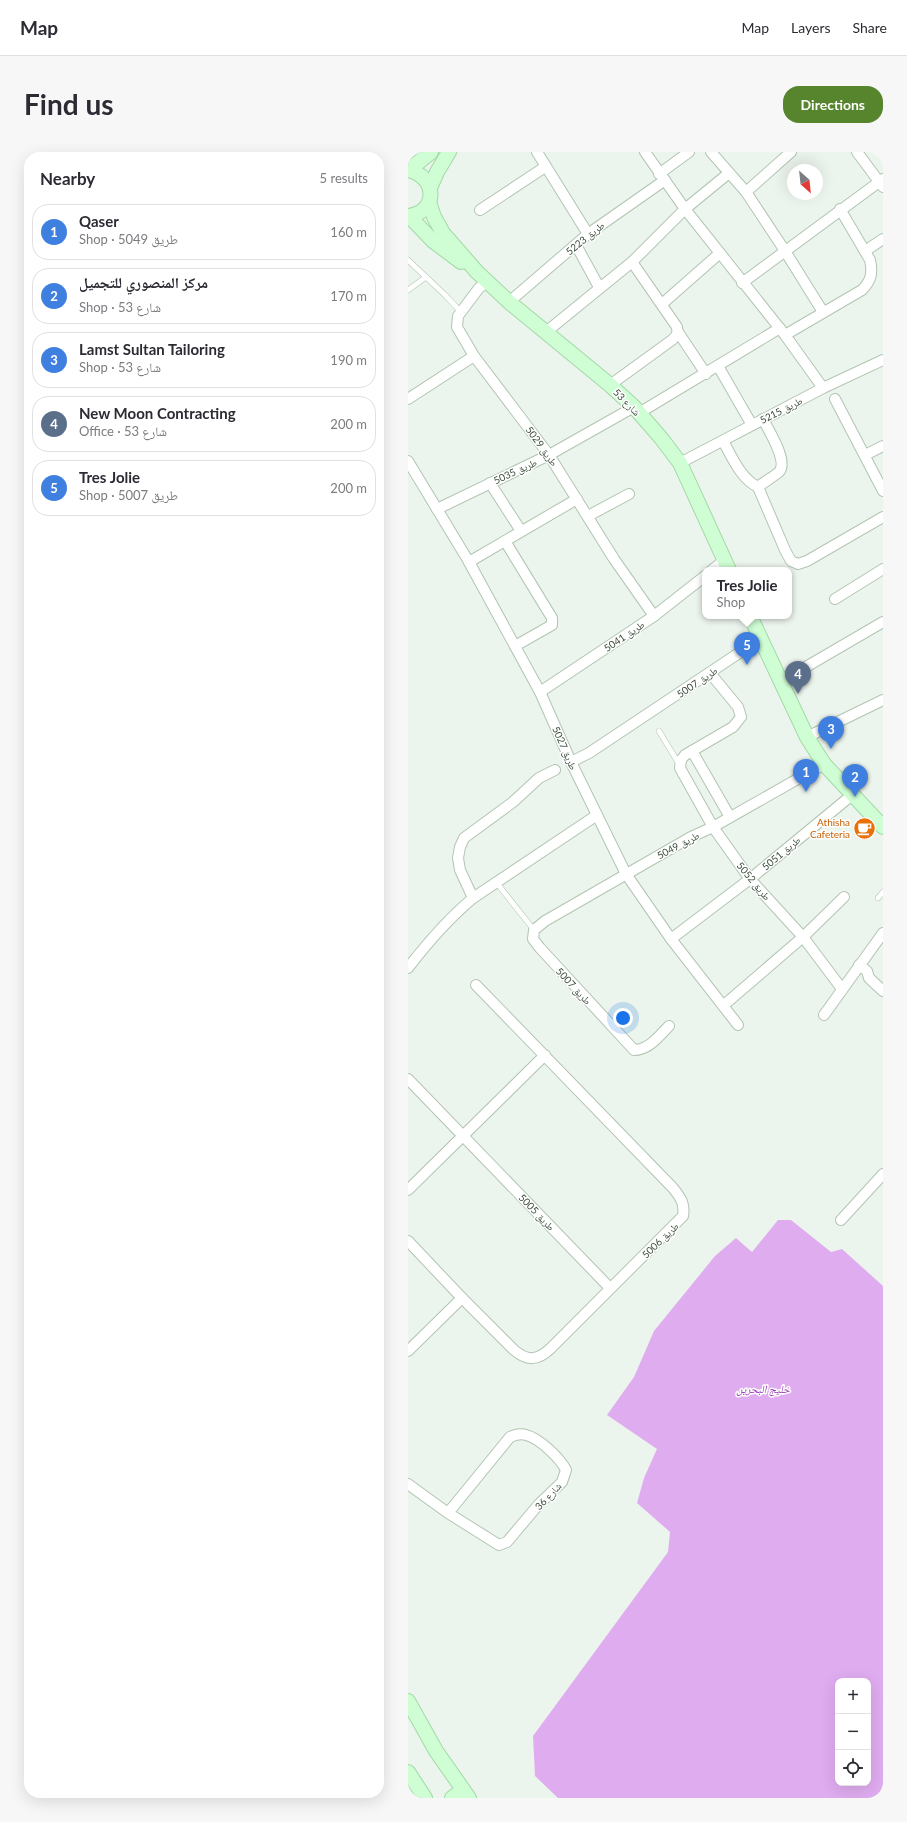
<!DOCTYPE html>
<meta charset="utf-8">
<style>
:root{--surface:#fff;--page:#f7f7f7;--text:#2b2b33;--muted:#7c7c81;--line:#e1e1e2;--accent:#57852d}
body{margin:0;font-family:Lato,"Noto Naskh Arabic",sans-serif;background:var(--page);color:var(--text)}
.controls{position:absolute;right:12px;bottom:12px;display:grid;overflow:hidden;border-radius:8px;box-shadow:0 4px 16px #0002}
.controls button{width:36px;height:36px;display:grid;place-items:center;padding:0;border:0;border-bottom:1px solid var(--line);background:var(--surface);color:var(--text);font:20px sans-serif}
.compass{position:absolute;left:379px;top:12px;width:36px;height:36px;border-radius:50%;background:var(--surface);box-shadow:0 4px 16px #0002;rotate:153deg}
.you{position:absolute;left:215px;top:866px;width:14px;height:14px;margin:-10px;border:3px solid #fff;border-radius:50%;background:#1a73e8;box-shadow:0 0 0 6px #1a73e833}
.badge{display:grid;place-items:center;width:26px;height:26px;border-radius:50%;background:var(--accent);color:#fff;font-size:13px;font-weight:700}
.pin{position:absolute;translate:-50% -33px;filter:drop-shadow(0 1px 2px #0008)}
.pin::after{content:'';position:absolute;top:21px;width:14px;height:12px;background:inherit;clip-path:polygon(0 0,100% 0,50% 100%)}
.popup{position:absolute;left:294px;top:415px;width:90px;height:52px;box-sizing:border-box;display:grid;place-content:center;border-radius:8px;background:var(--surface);filter:drop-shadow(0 1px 3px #0005);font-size:13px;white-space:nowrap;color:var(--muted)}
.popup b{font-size:15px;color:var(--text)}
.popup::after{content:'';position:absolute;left:50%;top:100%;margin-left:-8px;border:8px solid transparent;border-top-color:var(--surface)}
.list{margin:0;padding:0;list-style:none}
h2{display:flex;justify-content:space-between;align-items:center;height:52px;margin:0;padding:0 16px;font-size:17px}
h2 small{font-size:13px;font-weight:400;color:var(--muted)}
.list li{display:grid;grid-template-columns:26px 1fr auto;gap:12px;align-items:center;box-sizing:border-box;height:56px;margin:0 8px 8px;padding:0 8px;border:1px solid var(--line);border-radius:16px}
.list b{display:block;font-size:15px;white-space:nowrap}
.list p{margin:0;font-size:13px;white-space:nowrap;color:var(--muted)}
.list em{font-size:13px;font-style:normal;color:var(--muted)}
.icon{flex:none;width:22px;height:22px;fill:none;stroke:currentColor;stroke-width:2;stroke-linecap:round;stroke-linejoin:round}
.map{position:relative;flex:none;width:475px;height:1646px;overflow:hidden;border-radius:16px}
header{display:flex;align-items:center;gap:24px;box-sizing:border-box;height:56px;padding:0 20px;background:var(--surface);border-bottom:1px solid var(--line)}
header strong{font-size:19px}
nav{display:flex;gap:22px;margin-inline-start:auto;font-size:14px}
.intro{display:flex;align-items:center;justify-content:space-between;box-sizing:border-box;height:96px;padding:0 24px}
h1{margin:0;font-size:28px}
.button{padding:10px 18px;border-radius:16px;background:var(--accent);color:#fff;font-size:14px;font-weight:700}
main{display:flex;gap:24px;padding:0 24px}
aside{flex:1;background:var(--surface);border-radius:16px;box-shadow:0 4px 16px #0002}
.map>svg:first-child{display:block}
</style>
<header>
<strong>Map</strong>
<nav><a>Map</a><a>Layers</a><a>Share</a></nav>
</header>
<div class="intro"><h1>Find us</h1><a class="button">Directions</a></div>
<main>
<aside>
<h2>Nearby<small>5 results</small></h2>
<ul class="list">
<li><span class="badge" style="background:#3f7fe0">1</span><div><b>Qaser</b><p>Shop · طريق 5049</p></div><em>160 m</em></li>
<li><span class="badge" style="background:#3f7fe0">2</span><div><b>مركز المنصوري للتجميل</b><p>Shop · شارع 53</p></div><em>170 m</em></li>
<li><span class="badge" style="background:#3f7fe0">3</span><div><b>Lamst Sultan Tailoring</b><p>Shop · شارع 53</p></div><em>190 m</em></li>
<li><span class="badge" style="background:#5c6f8a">4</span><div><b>New Moon Contracting</b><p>Office · شارع 53</p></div><em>200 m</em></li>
<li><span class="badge" style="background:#3f7fe0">5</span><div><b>Tres Jolie</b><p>Shop · طريق 5007</p></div><em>200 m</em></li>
</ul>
</aside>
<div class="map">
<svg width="475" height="1646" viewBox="0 0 475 1646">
<rect width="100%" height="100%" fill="#ecf5ed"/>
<path fill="#dfacef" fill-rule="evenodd" d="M370 1068H383L423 1100 434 1097 475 1134V1646H150L127 1624 125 1584 260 1400 262 1380 229 1351 236 1326 249 1297 199 1263 226 1225 246 1179 307 1104 328 1086 344 1100ZM430 1529H460V1631H430Z"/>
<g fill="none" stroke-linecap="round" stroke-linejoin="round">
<defs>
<g id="lane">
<polyline points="0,108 36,142 53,160"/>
<polyline points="0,138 18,125"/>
<polyline points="251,579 271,612"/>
<polyline points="88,730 126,778"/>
<polyline points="470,746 475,740"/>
</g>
<g id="street">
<polyline points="129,0 180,82"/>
<polyline points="237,0 277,57 377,183 415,236"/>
<polyline points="303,0 338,40 377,99 415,160"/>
<polyline points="449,0 475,35"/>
<polyline points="251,22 281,0"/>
<polyline points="338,40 383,0"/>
<polyline points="72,58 137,15"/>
<polyline points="168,93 191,135"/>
<polyline points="457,99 475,87"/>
<polyline points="79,130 71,136 50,164 49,175 66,204 141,303 206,407 246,464"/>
<polyline points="334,131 475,27"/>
<polyline points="101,150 180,82 257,28"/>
<polyline points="254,152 312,101"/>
<polyline points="138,180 224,110 277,57 321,21"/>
<polyline points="270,180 298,222"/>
<path d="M377 183 454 138C463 129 465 121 462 108L432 57"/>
<polyline points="310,214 344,273"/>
<path d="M202 233 264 188C269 184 270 181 269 175L224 110"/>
<polyline points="0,247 66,204"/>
<polyline points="427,247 475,339"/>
<polyline points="231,261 372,176"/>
<path d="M315 289C324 305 333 327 350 335"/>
<polyline points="457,303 475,294"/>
<polyline points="0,309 61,410 132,540 163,610 218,722 263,787 330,873"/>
<polyline points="272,311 415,236 475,208"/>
<polyline points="82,331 113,379"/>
<polyline points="350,335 377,398 383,409 390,412 399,409 475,365"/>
<path d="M350 335C356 330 365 325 371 320 381 309 360 278 355 267"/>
<polyline points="29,357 141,303 226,255"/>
<polyline points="180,364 221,342"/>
<polyline points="97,389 144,466 144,473 107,494"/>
<polyline points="61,410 169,347"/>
<polyline points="304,418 317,408"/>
<polyline points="427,447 475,417"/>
<polyline points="302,521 330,555 333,565 325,575 277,603 273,608 272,616 305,675 342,727 395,785 434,837"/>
<polyline points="372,530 475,470"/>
<polyline points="132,540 246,464 297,424"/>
<polyline points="399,585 475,548"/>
<polyline points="284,599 322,665"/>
<polyline points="163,610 181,601 352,487"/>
<polyline points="65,746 52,718 50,706 52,695 56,686 105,650 131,626 147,618"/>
<polyline points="263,787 342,727 444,643"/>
<polyline points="451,813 459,819 461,826 475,839"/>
<path d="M0 816C20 790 40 767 65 746L189 663"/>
<polyline points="316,853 395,785 436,745"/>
<polyline points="416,863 475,781"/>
<path d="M261 874C251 884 241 898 226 898L132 796 125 787 126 778 137 769 283 685 305 675 416 612"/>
<polyline points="0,927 202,1136"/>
<polyline points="0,1038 137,903"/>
<polyline points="433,1068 475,1022"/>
<path d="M0 1089 54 1146 106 1198C119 1209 129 1209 142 1197L275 1064C277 1052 273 1046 265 1036L68 833"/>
<polyline points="0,1199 54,1146"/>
<path d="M0 1332 40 1361 91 1393 99 1390 131 1352 154 1330 158 1318C152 1306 131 1286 118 1283 112 1281 107 1283 102 1285L40 1361"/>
</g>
<g id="secondary">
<path d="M0 18C29 24 31 60 0 64"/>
<polyline points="1,18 23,0"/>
<polyline points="22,36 29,20 41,0"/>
<polyline points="21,50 26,65 35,81 69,120 101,150 202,233 226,255 253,286 272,311 321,418"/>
<polyline points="1,64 25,89 53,110"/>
<polyline points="342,464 399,585 416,612 475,675"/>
<polyline points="0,1549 28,1599 61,1646"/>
<polyline points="0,1620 17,1646"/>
<polyline points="44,1646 55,1638"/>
</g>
</defs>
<use href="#lane" stroke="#b2c4b2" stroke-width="6"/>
<use href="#street" stroke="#b2c4b2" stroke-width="12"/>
<use href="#secondary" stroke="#a2d9a6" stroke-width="16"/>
<use href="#lane" stroke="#fff" stroke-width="5"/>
<use href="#street" stroke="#fff" stroke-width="10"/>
<use href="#secondary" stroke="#cffdd4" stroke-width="14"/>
</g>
<defs>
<symbol id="cafe-disc" viewBox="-11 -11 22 22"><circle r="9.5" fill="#e8710a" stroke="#fff"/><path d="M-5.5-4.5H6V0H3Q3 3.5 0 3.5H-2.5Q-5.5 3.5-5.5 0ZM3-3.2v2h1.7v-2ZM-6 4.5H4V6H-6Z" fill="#fff"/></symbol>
</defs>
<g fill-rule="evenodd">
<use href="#cafe-disc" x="444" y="664" width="25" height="25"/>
</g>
<g text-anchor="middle" stroke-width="3" stroke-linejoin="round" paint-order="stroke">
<g font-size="10" fill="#3a4a3a" stroke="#fff">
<text transform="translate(177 86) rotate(-39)" y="4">طريق 5223</text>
<text transform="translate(219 250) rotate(45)" y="4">شارع 53</text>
<text transform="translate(373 258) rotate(-27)" y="4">طريق 5215</text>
<text transform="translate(134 294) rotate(54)" y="4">طريق 5029</text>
<text transform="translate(107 319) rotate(-25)" y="4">طريق 5035</text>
<text transform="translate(216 484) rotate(-34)" y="4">طريق 5041</text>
<text transform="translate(289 530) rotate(-34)" y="4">طريق 5007</text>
<text transform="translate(157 596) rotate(66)" y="4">طريق 5027</text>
<text transform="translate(270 693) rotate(-28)" y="4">طريق 5049</text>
<text transform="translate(373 701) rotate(-40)" y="4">طريق 5051</text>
<text transform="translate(346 729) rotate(50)" y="4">طريق 5052</text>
<text transform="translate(166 834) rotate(47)" y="4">طريق 5007</text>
<text transform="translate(129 1060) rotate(46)" y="4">طريق 5005</text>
<text transform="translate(252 1088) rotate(-44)" y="4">طريق 5006</text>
<text transform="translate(140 1344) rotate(-47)" y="4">شارع 36</text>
</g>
<g font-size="10" fill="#c56008" stroke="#fff" text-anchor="end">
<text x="442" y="674">Athisha<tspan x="442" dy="12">Cafeteria</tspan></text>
</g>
<g font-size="11" font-style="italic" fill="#9734b4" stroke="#fff">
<text x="355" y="1241">خليج البحرين</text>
</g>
</g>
</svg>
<div class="controls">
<button>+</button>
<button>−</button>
<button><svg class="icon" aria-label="locate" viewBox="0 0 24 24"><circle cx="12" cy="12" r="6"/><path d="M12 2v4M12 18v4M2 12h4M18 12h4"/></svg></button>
</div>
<svg class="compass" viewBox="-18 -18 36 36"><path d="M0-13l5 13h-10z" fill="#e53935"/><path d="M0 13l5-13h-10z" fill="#7c7c81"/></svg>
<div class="you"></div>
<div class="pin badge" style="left:398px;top:640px;background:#3f7fe0">1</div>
<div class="pin badge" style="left:447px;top:645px;background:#3f7fe0">2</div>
<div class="pin badge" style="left:423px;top:597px;background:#3f7fe0">3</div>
<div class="pin badge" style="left:390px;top:542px;background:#5c6f8a">4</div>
<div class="pin badge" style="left:339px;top:513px;background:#3f7fe0">5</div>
<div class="popup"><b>Tres Jolie</b>Shop</div>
</div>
</main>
